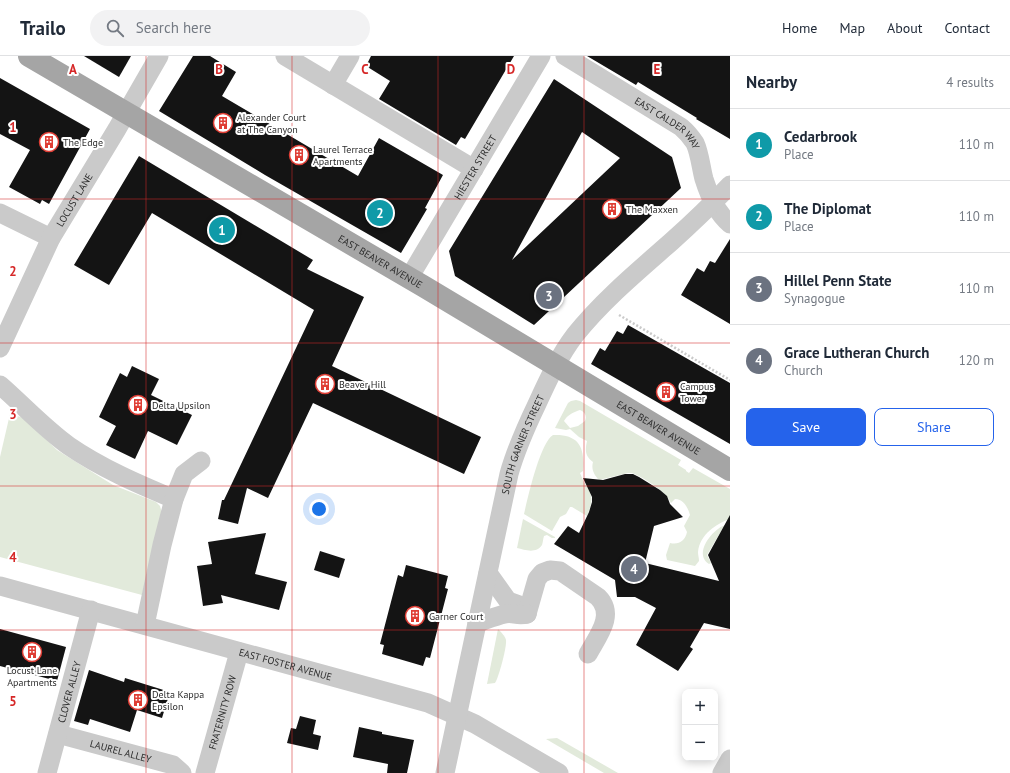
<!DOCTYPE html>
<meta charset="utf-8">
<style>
:root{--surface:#fff;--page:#f2f2f3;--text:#1f2937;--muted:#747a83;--line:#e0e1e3;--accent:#2563eb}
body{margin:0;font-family:"PT Sans",sans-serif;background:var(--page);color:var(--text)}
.controls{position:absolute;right:12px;bottom:12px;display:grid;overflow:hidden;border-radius:8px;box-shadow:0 2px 10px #0003}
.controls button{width:36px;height:36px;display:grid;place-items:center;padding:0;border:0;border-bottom:1px solid var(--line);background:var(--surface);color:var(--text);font:20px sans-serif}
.you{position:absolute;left:319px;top:453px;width:14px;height:14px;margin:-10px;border:3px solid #fff;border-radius:50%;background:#1a73e8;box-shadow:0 0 0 6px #1a73e833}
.badge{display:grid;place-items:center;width:26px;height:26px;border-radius:50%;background:var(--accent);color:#fff;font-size:13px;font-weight:700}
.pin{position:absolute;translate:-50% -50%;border:2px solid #fff;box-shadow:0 1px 4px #0006}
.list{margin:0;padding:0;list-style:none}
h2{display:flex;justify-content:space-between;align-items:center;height:52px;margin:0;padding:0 16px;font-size:17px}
h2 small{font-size:13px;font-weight:400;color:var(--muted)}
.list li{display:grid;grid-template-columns:26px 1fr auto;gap:12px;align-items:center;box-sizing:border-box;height:72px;padding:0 16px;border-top:1px solid var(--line)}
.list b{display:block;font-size:15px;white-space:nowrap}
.list p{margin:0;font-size:13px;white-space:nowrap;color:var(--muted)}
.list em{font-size:13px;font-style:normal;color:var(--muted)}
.actions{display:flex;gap:8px;padding:12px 16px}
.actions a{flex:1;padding:9px 0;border:1px solid var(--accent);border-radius:8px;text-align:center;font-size:14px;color:var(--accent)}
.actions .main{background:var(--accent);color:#fff}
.icon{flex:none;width:22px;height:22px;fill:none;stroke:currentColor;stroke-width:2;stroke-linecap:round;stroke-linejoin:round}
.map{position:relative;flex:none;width:730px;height:717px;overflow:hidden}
header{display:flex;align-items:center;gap:24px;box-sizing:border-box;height:56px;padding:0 20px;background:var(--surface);border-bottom:1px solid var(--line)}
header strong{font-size:19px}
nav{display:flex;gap:22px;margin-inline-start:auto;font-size:14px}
.search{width:280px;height:36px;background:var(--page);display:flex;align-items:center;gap:10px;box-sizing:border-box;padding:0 14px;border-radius:22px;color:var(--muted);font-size:15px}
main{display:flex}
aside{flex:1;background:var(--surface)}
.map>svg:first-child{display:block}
</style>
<header>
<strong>Trailo</strong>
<div class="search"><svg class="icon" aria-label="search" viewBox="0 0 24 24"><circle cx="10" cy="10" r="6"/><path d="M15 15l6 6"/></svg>Search here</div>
<nav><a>Home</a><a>Map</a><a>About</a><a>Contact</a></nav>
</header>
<main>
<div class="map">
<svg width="730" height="717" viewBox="0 0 730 717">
<rect width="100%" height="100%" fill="#fff"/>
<g fill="#e2eadb" fill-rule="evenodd">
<path d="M576 344 580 345 681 404 678 409 686 414V415L689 417 693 412 730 433V463C716 468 700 478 698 496 698 499 699 502 699 505L695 510 667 504 666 499 670 487C679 489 685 485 687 476L684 470 690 459C688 452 684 443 675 443L671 447C666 435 644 422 632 417H628L599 424C594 419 591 413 593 406 585 400 585 395 587 385L579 381 570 373 566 374 555 372 568 347 571 345ZM580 354C585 356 587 360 585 365L578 370 570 372 564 365C567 359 574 356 580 354Z"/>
<polygon points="10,358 24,362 57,394 113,429 156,446 160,450 162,457 142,539 0,501 0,401"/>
<path d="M553 379C579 378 585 391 583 415L580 417C582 421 583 426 586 429 594 440 592 448 587 460L572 451H570L566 458 560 461 552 475 524 458C528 441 540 387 553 379Z"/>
<path d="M523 463 555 481V482H552L547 479 544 480C543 483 543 486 542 489 536 498 525 494 517 492Z"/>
<path d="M730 468 724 470 707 499 711 507 709 508C695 499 708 480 718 473 721 470 726 469 730 468Z"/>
<path d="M498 573C501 576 505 580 506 584 507 590 499 621 495 627L487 628Z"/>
<polygon points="557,682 618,717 604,717 546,683"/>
</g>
<g fill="#141414" fill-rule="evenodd">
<polygon points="84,0 131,0 119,21"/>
<polygon points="193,0 210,0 236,16 222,40 358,120 379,82 443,119 425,152 427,153 401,197 265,119 159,55"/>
<polygon points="371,0 514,0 465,83 461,81 456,89 379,43 390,25 366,10"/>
<polygon points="587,0 730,0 730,83 696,63 697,62 638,26 636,29"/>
<polygon points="0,22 90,73 49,148 42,144 40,148 9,131 30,94 0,78"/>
<path d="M554 23 672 101 681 132 534 269 455 220 449 195ZM582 76 620 102 512 204Z"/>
<polygon points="139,100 313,204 307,213 364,241 332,310 481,381 464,418 313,347 268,442 247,432 238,468 218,463 222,444 224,444 314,254 152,157 109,229 74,209"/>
<polygon points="730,183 730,268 681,239 697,212 704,216 710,205 715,207"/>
<polygon points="628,269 730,327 730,388 591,308 600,292 605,295 617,275 623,278"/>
<polygon points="132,310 159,323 151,339 192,359 177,389 148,375 135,403 106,389 116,370 99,361 120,317 127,321"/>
<polygon points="625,418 633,418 639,421 660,434 667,440 670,448 683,461 654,470 645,507 719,525 708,499 730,459 730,573 704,567 690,591 693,593 678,615 636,589 656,552 635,541 617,541 615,524 554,488 568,470 579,477 589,456 592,446 592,441 583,422 603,424"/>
<polygon points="266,477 255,518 287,526 279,554 221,539 223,547 203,550 197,510 212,508 208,486"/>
<polygon points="320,495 345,503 339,522 314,514"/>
<polygon points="406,509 448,520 445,532 448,533 430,602 426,601 423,610 382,598 384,589 380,588 398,519 403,521"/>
<polygon points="0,573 66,591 57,625 0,610"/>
<polygon points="89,614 124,626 125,622 170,636 162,662 137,654 130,676 90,663 88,669 74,665"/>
<polygon points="300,660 316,664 313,678 321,680 318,694 287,687 291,672 296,673"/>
<polygon points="359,671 382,676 382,678 414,684 407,717 387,717 388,708 353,701"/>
</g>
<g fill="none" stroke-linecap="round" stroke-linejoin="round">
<polyline stroke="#cacaca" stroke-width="2.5" stroke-dasharray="2 2" stroke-linecap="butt" points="619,259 730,324"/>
<g stroke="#cacaca" stroke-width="19">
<polyline points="285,0 474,113"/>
<path id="s1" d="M565 0 681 71C687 76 691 81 695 87 700 98 701 112 704 123 709 139 718 158 730 168"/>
<polyline points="333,29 350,0"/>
<polyline points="0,157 51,182"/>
<path id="s2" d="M409 222 541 0"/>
<path id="s3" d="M0 292 51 182 117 73 159 0"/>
<path d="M0 329C23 349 44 372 69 390 101 412 138 428 174 443"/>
<polyline points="488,517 508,545 522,550 527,558"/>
<path id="s4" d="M0 530 428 647 475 668 559 717"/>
<path d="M527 558 537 523 542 517 550 514 560 515 598 541C616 559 597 581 588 598"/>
<path d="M477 567C486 564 496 560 505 558 514 556 517 561 527 558"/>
<polyline points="145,569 162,489 174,443 184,418 201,405"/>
<path id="s5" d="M58 678 173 709 182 717"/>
<path id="s6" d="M47 717 91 554"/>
<path id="s7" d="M205 717 239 596"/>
<path id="s8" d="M445 717 509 418C516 393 526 371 537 348 548 324 559 300 575 279 603 244 638 215 671 186 691 168 711 149 730 129"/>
<polyline points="722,717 730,703"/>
</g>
<path stroke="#a5a5a5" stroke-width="22" id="s9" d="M29 0 423 230 730 414"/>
</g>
<path fill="none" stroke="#d62828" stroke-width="1" stroke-opacity="0.55" d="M146 0V717M292 0V717M438 0V717M584 0V717M0 143H730M0 287H730M0 430H730M0 574H730"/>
<defs>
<symbol id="building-ring" viewBox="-11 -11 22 22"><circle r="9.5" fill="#fff" stroke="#df3e35" stroke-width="1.5"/><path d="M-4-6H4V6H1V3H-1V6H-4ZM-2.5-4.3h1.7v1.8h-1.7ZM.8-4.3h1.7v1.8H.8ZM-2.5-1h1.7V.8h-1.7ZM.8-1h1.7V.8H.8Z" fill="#df3e35"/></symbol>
</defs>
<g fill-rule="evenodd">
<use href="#building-ring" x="212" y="56" width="22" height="22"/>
<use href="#building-ring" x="38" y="75" width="22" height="22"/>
<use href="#building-ring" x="288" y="88" width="22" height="22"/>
<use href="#building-ring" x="601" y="142" width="22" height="22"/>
<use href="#building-ring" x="314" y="317" width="22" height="22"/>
<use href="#building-ring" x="655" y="325" width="22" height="22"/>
<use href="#building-ring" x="127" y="338" width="22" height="22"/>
<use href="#building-ring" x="404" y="549" width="22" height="22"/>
<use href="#building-ring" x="21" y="585" width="22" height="22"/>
<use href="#building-ring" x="127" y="633" width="22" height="22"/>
</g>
<g text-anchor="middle" stroke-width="4" stroke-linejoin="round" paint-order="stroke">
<g font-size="10" fill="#2d2d2d" stroke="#fff" text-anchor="start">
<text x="237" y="65">Alexander Court<tspan x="237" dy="12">at The Canyon</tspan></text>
<text x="63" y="90">The Edge</text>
<text x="313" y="97">Laurel Terrace<tspan x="313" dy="12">Apartments</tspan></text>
<text x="626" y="157">The Maxxen</text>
<text x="339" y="332">Beaver Hill</text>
<text x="680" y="334">Campus<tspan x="680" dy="12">Tower</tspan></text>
<text x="152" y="353">Delta Upsilon</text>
<text x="429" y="564">Garner Court</text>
<text x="32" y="618" text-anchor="middle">Locust Lane<tspan x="32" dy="12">Apartments</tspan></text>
<text x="152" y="642">Delta Kappa<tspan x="152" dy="12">Epsilon</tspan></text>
</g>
<g font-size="10" fill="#2d2d2d" stroke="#fff">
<text dy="4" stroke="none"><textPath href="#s1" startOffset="123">EAST CALDER WAY</textPath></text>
<text dy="4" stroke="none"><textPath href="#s2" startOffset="129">HIESTER STREET</textPath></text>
<text dy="4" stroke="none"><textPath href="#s3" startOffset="166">LOCUST LANE</textPath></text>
<text dy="4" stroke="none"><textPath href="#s9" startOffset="407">EAST BEAVER AVENUE</textPath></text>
<text dy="4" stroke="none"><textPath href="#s9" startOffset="731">EAST BEAVER AVENUE</textPath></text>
<text dy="4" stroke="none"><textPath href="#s8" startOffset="338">SOUTH GARNER STREET</textPath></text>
<text dy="4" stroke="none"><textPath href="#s4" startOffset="296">EAST FOSTER AVENUE</textPath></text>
<text dy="4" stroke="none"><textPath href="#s6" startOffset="84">CLOVER ALLEY</textPath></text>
<text dy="4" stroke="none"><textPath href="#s7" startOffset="63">FRATERNITY ROW</textPath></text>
<text dy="4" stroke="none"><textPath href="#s5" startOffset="65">LAUREL ALLEY</textPath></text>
</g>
</g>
<g font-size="13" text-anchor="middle" font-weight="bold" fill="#d62828" stroke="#fff" stroke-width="4" stroke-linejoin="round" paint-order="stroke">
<text x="73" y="18">A</text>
<text x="219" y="18">B</text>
<text x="365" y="18">C</text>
<text x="511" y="18">D</text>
<text x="657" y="18">E</text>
<text x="13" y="76">1</text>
<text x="13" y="220">2</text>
<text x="13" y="363">3</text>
<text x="13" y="506">4</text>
<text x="13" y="650">5</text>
</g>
</svg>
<div class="controls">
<button>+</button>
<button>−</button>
</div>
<div class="you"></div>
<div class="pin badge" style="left:222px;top:174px;background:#0f9aa8">1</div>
<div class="pin badge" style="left:380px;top:157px;background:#0f9aa8">2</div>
<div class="pin badge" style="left:549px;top:240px;background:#6b7280">3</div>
<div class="pin badge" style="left:634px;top:513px;background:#6b7280">4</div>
</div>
<aside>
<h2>Nearby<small>4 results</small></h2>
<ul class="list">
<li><span class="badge" style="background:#0f9aa8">1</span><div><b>Cedarbrook</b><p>Place</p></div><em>110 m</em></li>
<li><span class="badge" style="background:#0f9aa8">2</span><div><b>The Diplomat</b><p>Place</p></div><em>110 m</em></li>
<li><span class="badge" style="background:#6b7280">3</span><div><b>Hillel Penn State</b><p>Synagogue</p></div><em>110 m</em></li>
<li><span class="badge" style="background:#6b7280">4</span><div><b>Grace Lutheran Church</b><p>Church</p></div><em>120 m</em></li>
</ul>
<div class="actions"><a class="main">Save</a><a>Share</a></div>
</aside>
</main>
